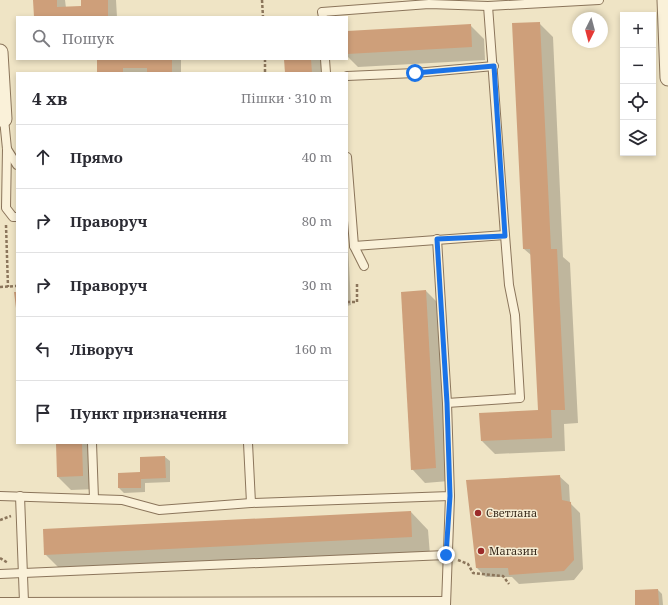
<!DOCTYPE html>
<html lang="uk">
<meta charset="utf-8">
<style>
:root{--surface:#fff;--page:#f2f2f3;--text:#2b2b33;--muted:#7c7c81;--line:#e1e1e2}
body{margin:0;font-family:"Noto Serif",serif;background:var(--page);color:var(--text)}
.controls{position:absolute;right:12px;top:12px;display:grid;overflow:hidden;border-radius:0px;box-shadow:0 2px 6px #0003}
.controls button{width:36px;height:36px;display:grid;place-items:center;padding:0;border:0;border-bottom:1px solid var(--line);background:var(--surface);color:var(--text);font:20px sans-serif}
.compass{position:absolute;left:572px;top:12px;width:36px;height:36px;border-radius:50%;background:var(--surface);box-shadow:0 2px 6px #0003;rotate:186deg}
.stop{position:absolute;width:12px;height:12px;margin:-9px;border:3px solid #1a73e8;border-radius:50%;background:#fff}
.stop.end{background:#1a73e8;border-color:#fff;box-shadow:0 1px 4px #0008}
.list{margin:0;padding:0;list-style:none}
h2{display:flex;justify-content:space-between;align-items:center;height:52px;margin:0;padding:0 16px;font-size:17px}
h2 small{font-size:13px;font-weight:400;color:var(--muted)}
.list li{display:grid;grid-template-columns:26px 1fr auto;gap:12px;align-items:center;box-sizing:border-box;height:64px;padding:0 16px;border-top:1px solid var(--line)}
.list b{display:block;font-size:15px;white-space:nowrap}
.list em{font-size:13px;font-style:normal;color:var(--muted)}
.icon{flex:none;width:22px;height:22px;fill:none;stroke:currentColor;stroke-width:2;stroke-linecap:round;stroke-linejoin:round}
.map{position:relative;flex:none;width:668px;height:605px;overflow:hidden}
.search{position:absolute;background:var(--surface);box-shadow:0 2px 6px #0003;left:16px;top:16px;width:332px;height:44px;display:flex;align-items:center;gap:10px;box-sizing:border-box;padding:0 14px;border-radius:0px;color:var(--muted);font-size:15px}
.panel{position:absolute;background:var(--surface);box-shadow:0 2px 6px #0003;left:16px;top:72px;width:332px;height:372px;border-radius:0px}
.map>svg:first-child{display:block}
</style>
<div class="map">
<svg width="668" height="605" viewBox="0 0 668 605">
<rect width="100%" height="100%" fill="#efe4c5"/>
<g fill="#0003">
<polygon points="34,0 65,0 66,8 82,7 82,0 116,0 117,17 35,17"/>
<polygon points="539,23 553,37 563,257 570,263 578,423 564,424 565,451 495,454 482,441 539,411 531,255 524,249"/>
<polygon points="470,25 484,39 485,60 358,67 347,56 347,32"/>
<rect x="98" y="59" width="83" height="14"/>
<polygon points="285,59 324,59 324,73 286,73"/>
<polygon points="347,224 351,305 347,306"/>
<polygon points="426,291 440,305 449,481 425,483 412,469 402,293"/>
<polygon points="57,443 95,443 96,489 71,490 58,477"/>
<polygon points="165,457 170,461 170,482 145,483 145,492 124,493 119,488 142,473 141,458"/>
<polygon points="559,476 569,485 570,503 580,513 583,569 574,580 519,584 512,577 486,577 477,568"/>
<polygon points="411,512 428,530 430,555 63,572 45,554"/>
<polygon points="658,590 662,594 663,605 636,605"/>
</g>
<g fill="#ce9f7a">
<polygon points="33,0 57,0 57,7 81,6 81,0 108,0 108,17 34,17"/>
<polygon points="540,22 551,249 557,249 565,410 551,410 552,438 481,441 479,413 538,410 530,249 523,249 512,23"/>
<polygon points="471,24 472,47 347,54 347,31"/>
<polygon points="97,59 172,59 172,73 147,73 147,68 123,68 123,73 97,73"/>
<polygon points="284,59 311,59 312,73 285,73"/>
<polygon points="426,290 436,468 411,470 401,292"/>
<polygon points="14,292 17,292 17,308 16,308"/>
<polygon points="56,443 82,443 83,476 57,477"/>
<polygon points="165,456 166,478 141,479 141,488 118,488 118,473 140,472 140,457"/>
<polygon points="560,475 562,500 571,502 574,560 564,571 509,575 508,568 476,568 466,480"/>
<polygon points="411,511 412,537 44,555 43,529"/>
<polygon points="658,589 659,605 635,605 635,590"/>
</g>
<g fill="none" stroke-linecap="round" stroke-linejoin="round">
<defs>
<g id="lane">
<polyline points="323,17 322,12 429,4 488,6 599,0"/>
<polyline points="325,59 326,73"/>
<polyline points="347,76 415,73 494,66"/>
<polyline points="4,119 7,149 6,208 13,217 17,217"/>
<polyline points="7,149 17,165"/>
<polyline points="347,157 354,246 364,266"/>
<polyline points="354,246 505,235"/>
<polyline points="447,403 520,398 515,315 509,285 505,235 488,6"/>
<polyline points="92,443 94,499"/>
<polyline points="248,443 251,503"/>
<polyline points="0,496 122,500 159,510 251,503 450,496 447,403 437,239"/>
<polyline points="20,496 24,602"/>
<polyline points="0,574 446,555"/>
<polyline points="0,602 446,601"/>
<polyline points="446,605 450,496"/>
</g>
<g id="street">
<polyline points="665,0 668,78"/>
<polyline points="0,52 4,119 0,119"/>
</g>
</defs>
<use href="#lane" stroke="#8b755b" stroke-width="10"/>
<use href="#street" stroke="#8b755b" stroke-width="17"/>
<g stroke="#8b755b" stroke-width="2.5" stroke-dasharray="3 2" stroke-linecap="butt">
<polyline points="262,0 263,17"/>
<polyline points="265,59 265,73"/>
<polyline points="6,225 8,287"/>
<polyline points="0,287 17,286"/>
<polyline points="347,302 357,302 357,283"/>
<polyline points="0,520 11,516"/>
<polyline points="0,558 8,563"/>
<polyline points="458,560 468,564 473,573 503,576 509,584"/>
</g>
<use href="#lane" stroke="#faf1d9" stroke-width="8"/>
<use href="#street" stroke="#faf1d9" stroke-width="15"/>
</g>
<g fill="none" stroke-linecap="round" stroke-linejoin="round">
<polyline stroke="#1a73e8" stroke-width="5" points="415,73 494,66 505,236 437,239 447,403 450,496 446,555"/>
</g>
<g fill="#9b2b29" stroke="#f6eed5" stroke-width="1.5">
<circle cx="478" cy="513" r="4"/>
<circle cx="481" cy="551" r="4"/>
</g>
<g text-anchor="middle" stroke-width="3" stroke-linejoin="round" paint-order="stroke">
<g font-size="11" fill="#3b2d1f" stroke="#f6eed5" text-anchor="start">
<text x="486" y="517">Светлана</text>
<text x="489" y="555">Магазин</text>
</g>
</g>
</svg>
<div class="controls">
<button>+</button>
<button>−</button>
<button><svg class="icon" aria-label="locate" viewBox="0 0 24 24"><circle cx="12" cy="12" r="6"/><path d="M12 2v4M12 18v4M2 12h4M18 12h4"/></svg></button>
<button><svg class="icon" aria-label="layers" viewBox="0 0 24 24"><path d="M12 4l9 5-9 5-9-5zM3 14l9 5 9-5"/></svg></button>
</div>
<svg class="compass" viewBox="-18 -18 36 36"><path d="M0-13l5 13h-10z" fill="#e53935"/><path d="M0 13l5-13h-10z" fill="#7c7c81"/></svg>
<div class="stop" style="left:415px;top:73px"></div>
<div class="stop end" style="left:446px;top:555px"></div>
<div class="search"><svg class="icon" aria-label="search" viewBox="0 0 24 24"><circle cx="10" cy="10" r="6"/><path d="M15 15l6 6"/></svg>Пошук</div>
<section class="panel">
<h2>4 хв<small>Пішки · 310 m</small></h2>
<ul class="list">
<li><svg class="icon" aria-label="ahead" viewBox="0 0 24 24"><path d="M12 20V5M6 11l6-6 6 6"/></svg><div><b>Прямо</b></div><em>40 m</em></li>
<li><svg class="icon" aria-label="right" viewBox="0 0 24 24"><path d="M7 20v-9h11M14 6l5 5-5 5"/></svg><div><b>Праворуч</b></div><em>80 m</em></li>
<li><svg class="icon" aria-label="right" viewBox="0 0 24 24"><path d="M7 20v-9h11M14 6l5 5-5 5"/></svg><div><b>Праворуч</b></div><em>30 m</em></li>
<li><svg class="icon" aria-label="left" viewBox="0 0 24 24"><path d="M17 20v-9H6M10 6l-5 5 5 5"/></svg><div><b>Ліворуч</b></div><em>160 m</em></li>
<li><svg class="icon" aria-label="arrive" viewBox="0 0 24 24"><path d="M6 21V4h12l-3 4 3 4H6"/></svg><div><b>Пункт призначення</b></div></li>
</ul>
</section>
</div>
